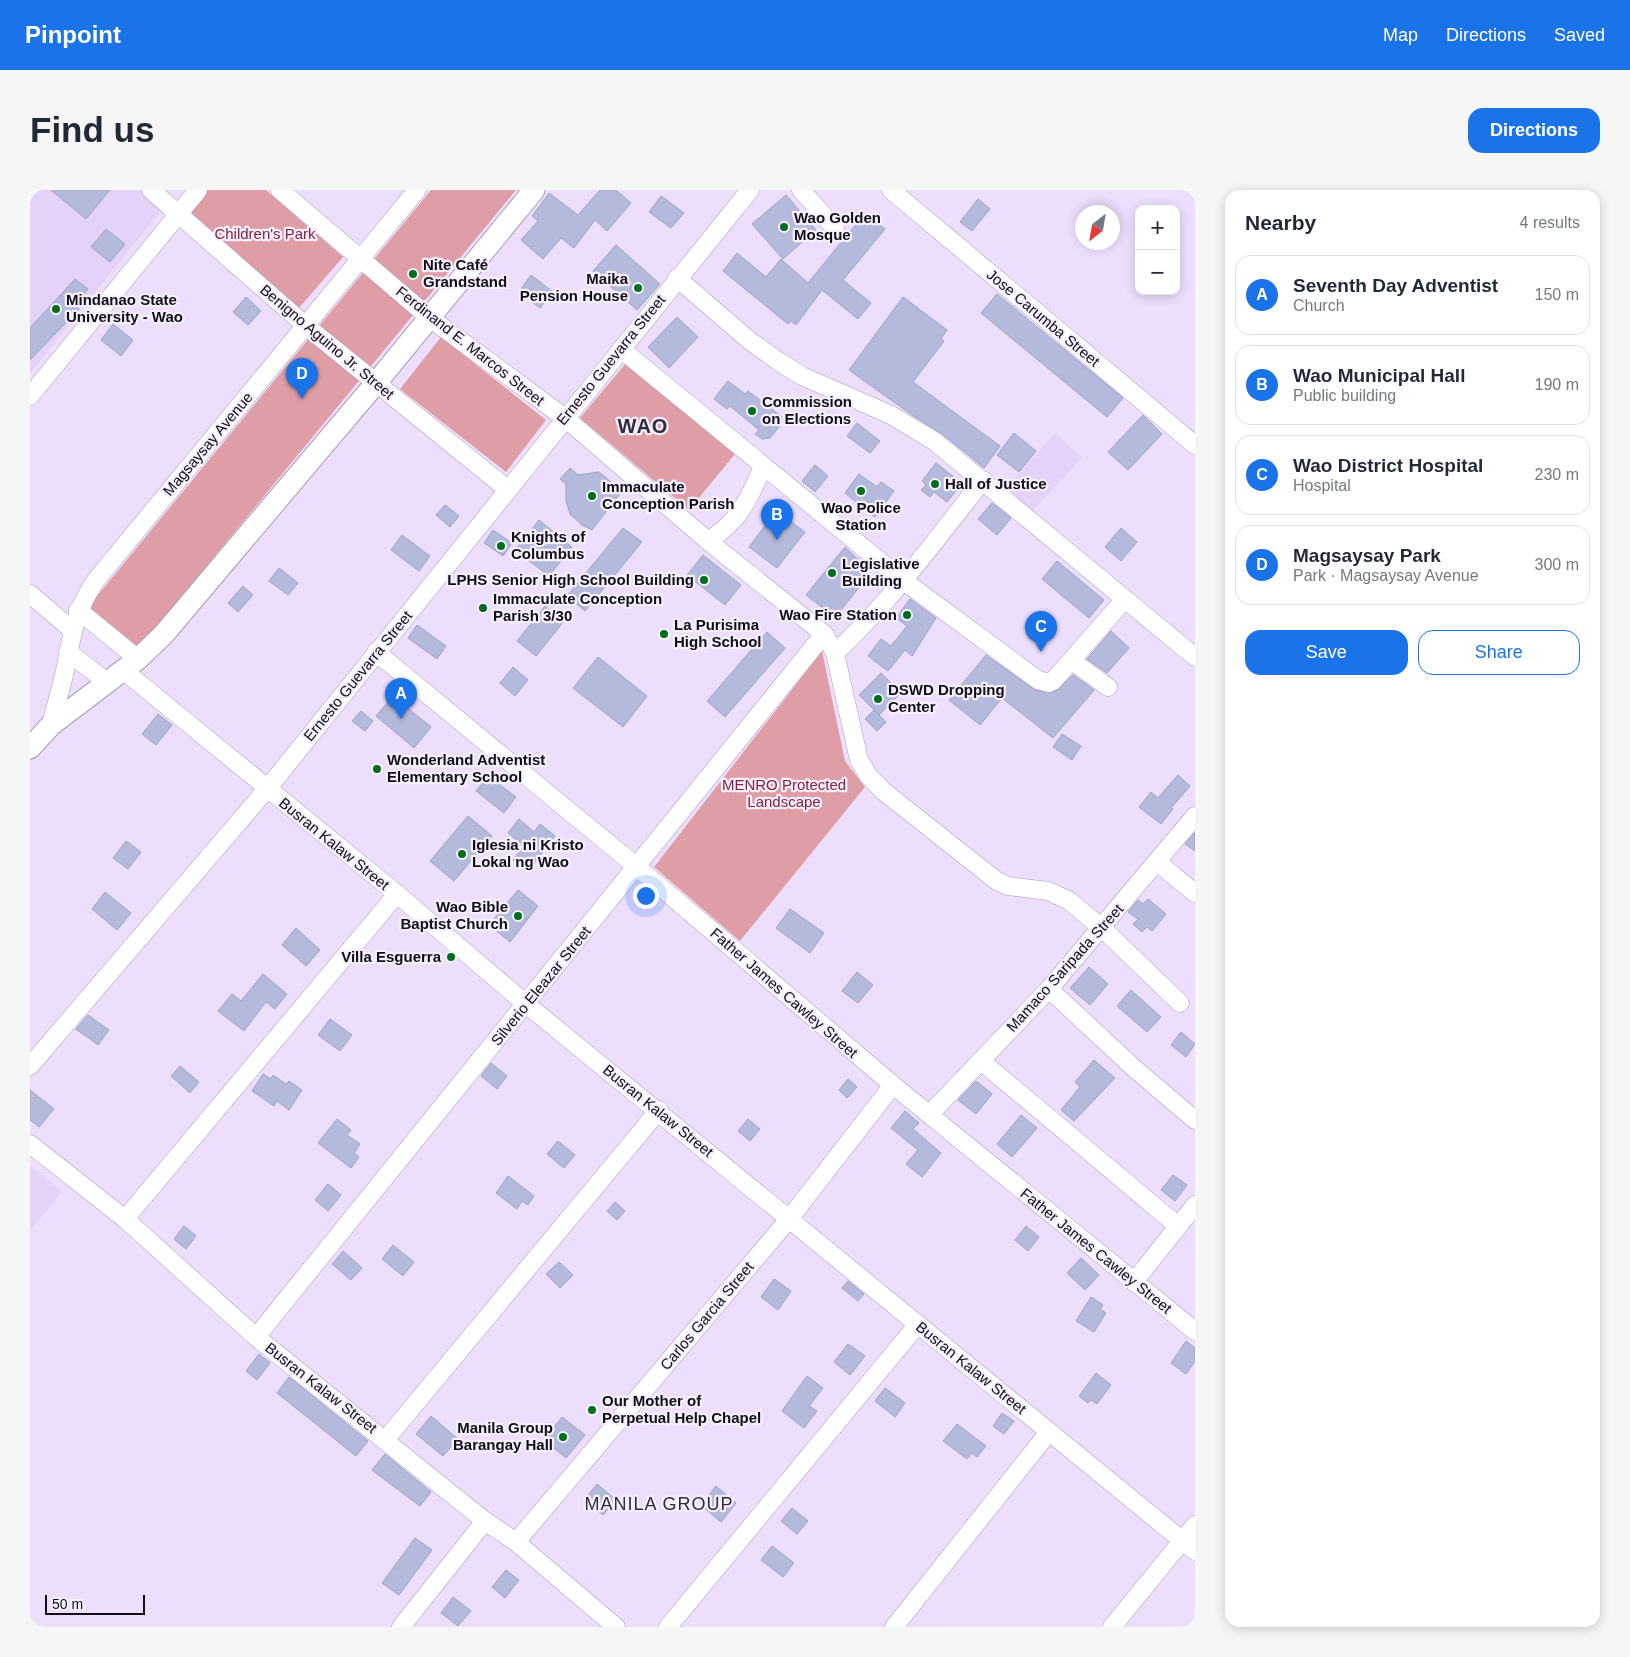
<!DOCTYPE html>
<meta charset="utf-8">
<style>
:root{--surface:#fff;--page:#f6f6f7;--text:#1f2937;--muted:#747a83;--line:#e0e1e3;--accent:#1a73e8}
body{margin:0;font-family:Arial,sans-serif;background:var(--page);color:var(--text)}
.controls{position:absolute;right:15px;top:15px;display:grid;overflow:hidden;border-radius:10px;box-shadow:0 2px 12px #0003}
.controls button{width:45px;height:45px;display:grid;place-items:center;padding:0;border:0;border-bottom:1px solid var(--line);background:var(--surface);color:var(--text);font:25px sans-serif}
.compass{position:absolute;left:1045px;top:15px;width:45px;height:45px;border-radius:50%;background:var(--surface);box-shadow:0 2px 12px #0003;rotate:211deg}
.scale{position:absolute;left:15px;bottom:12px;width:100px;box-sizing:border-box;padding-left:5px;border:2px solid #120d17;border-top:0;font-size:14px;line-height:18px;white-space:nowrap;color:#120d17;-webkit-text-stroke:4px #f6f0fd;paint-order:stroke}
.you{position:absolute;left:615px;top:705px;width:18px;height:18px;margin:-12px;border:4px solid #fff;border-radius:50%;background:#1a73e8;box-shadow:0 0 0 8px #1a73e833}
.badge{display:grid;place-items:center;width:32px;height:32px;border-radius:50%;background:var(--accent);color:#fff;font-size:16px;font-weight:700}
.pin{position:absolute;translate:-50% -41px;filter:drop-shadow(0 1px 2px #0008)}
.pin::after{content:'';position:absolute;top:26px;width:18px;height:15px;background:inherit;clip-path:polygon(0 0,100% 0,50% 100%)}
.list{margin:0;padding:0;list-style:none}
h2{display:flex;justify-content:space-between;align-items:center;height:65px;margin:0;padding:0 20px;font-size:21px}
h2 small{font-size:16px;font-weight:400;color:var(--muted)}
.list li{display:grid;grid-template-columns:32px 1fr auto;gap:15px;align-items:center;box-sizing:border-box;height:80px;margin:0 10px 10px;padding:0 10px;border:1px solid var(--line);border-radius:15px}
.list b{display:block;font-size:19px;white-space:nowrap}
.list p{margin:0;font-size:16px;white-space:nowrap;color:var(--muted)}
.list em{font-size:16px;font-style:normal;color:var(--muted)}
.actions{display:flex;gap:10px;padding:15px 20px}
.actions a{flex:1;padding:11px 0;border:1px solid var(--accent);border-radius:15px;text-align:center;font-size:18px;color:var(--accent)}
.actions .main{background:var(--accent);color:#fff}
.map{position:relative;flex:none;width:1165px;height:1437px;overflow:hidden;border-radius:15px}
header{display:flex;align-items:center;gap:30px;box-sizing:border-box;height:70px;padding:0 25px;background:var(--accent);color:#fff}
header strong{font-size:24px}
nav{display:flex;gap:28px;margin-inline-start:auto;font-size:18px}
.intro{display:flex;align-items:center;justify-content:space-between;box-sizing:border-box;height:120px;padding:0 30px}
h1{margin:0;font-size:35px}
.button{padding:12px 22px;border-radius:15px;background:var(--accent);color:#fff;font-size:18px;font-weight:700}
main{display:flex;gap:30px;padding:0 30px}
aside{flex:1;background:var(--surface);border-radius:15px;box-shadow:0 2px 12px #0003}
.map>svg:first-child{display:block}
</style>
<header>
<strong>Pinpoint</strong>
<nav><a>Map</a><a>Directions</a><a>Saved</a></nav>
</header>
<div class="intro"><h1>Find us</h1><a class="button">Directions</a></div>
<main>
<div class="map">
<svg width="1165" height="1437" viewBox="0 0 1165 1437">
<rect width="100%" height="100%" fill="#eddefe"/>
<g fill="#e5d2f8">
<polygon points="0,0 113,0 134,17 0,183"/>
<polygon points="1025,243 1052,268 1002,321 976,298"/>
<polygon points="0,976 32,1001 0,1041"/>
</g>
<g fill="#df9ea5">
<polygon points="176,0 236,0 313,67 269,118 157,22"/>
<polygon points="401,0 486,0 109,458 58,417"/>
<polygon points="411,147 516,230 476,282 370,199"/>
<polygon points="597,172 705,264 659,320 550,228"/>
<polygon points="792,461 815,571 835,597 710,751 624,677"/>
</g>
<g fill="#b3badb" stroke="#9da4c4">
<polygon points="21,0 80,0 56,29"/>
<polygon points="570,0 586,0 601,13 577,41 565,30 544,58 531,48 513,69 491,50 508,31 502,26 519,3 548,25"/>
<polygon points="756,5 786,40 753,69 722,34"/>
<polygon points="631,6 654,23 641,38 619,22"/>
<polygon points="948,9 960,19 942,41 930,32"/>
<polygon points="835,23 855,39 813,90 841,113 828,129 792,100 766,135 761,131 758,134 693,81 707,63 736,87 751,69 778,93"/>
<polygon points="76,39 95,54 80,72 61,57"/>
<polygon points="586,55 630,94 607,120 563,81"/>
<polygon points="501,85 523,102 510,118 489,102"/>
<polygon points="45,89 58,99 45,115 49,119 0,170 0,138"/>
<polygon points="967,104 1093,208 1077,227 951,123"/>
<polygon points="216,107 231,121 218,135 203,122"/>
<polygon points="873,107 917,140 911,149 914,151 883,192 970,256 954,278 911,243 882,225 819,180"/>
<polygon points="647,127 668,147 639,178 618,157"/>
<polygon points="83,134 103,150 91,166 71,150"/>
<polygon points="698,191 715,204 718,201 752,227 750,236 740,248 732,249 725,244 729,240 700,216 697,219 684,209"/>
<polygon points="1113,225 1132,244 1098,280 1078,262"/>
<polygon points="827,233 850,251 840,263 817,246"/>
<polygon points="984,243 1006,261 989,282 967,265"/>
<polygon points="906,273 932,293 917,312 904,302 900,307 891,300 896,295 892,291"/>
<polygon points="785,275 798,286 785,302 772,291"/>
<polygon points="540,278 548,285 569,282 592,301 562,340 552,335 540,324 536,311 536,294 530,289"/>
<polygon points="829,284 847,297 851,292 864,301 845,327 815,303"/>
<polygon points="962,313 981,328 967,345 948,329"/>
<polygon points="415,315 429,326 420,337 406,325"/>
<polygon points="746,321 775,342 747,378 719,357"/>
<polygon points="509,330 542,357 519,386 485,360"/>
<polygon points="593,338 612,352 555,421 537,406"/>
<polygon points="1091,338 1107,352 1091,371 1075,357"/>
<polygon points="463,340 482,353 473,366 454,353"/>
<polygon points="372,345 400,366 389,381 361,360"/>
<polygon points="815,357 833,374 828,381 833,385 828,392 831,395 805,427 776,405"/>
<polygon points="673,365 711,395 695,415 657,385"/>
<polygon points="1027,371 1074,410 1059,428 1012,389"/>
<polygon points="249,378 268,393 258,405 239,391"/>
<polygon points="213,396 223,405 208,422 198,413"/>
<polygon points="880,409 906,428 882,466 875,460 858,481 838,466 851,449 861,456 877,436 866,428"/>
<polygon points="515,416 534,431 506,466 487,451"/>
<polygon points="387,435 416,456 407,469 378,448"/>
<polygon points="1081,441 1099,458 1077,483 1057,469"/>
<polygon points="737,442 755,458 695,527 677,511"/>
<polygon points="956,465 1005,500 1024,502 1043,485 1064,500 1023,548 972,508 950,535 919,510"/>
<polygon points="568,467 617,506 593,537 543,498"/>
<polygon points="483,477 498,490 485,506 470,493"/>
<polygon points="851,483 871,503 849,525 829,505"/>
<polygon points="363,506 401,537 384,558 346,526"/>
<polygon points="844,520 856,532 847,541 835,529"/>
<polygon points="331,521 343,531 335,541 322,531"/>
<polygon points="128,524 142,535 126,555 112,544"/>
<polygon points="1032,544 1051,556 1042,570 1023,557"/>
<polygon points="1148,585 1160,596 1141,618 1143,619 1131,634 1109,617 1121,602 1128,608"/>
<polygon points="458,586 486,607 474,623 446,601"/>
<polygon points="438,626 462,646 424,691 400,671"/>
<polygon points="489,629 504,642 510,634 525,646 498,682 483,670 494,656 478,643"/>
<polygon points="1165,642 1165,661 1155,654"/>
<polygon points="96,651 111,662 98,679 83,668"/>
<polygon points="488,700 508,716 480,752 459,735"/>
<polygon points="75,702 101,723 87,740 62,719"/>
<polygon points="1118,709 1136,724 1122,741 1117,737 1112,742 1103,734 1108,729 1098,722 1108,710 1113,714"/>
<polygon points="760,719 794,743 780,763 746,738"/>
<polygon points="266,738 290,760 276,776 252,755"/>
<polygon points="1059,777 1078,794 1060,815 1040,798"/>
<polygon points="827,782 843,795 828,813 812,801"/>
<polygon points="233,784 257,804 245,819 236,812 214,841 188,821 202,804 211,811"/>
<polygon points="1101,800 1131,827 1117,842 1087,816"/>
<polygon points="58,825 79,840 68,855 46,839"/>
<polygon points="300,829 322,845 310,861 288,845"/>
<polygon points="1151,842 1165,854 1156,867 1141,855"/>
<polygon points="1064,870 1085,888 1044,931 1031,920 1050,897 1045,892"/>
<polygon points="461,873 477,886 467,899 451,886"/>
<polygon points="150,876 169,892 160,903 141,886"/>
<polygon points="233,884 241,889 243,885 256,894 259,891 272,900 259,920 247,911 244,916 222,901"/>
<polygon points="818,889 827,897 817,908 809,900"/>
<polygon points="946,891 962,904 946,924 928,910"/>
<polygon points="0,900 24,919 9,937 0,930"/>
<polygon points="875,921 889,933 883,939 911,963 892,987 876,974 888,960 861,938"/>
<polygon points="991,925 1007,938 982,967 967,954"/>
<polygon points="307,929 321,940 317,945 330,954 324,963 329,967 321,978 288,953"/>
<polygon points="718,929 730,939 720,951 708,941"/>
<polygon points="528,951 545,965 534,978 517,964"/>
<polygon points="1143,985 1157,995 1145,1011 1131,1000"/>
<polygon points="478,986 504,1006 498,1015 492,1011 487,1019 466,1003"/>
<polygon points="298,994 311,1005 298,1021 285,1010"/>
<polygon points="585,1012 595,1021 587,1030 577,1021"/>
<polygon points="154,1036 166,1046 156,1059 144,1049"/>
<polygon points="996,1036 1009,1047 998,1061 985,1050"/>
<polygon points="363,1055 384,1072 373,1086 352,1069"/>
<polygon points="313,1061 332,1078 321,1090 302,1074"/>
<polygon points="1051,1068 1069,1085 1055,1100 1037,1083"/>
<polygon points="529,1072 543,1085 530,1098 516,1084"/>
<polygon points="744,1089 761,1101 748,1120 731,1107"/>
<polygon points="818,1091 834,1104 828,1111 812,1098"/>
<polygon points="1061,1107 1073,1115 1070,1119 1076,1123 1064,1142 1046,1131"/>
<polygon points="1156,1151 1165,1158 1165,1171 1156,1184 1141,1173"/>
<polygon points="818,1154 835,1166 820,1185 804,1172"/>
<polygon points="229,1164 240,1173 227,1190 216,1181"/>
<polygon points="1066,1183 1081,1195 1067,1214 1061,1210 1058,1213 1049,1206"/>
<polygon points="777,1186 793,1198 779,1216 787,1221 774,1238 752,1221"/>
<polygon points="259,1187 338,1251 326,1266 247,1203"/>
<polygon points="855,1198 875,1213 865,1227 845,1211"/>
<polygon points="972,1223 984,1231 974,1244 963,1236"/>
<polygon points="401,1226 428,1249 413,1266 386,1244"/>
<polygon points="532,1227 555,1245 536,1268 514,1250"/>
<polygon points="927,1234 956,1256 947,1267 942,1263 937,1269 913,1251"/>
<polygon points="355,1264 401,1302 390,1316 342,1280"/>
<polygon points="567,1294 586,1310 573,1325 555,1309"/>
<polygon points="686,1296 706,1313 691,1332 671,1315"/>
<polygon points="762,1318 778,1331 767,1344 751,1331"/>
<polygon points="385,1348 402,1360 369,1405 352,1393"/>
<polygon points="742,1356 764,1373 753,1387 731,1370"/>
<polygon points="476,1380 489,1390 475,1408 462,1397"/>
<polygon points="423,1407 441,1421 428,1436 411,1423"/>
</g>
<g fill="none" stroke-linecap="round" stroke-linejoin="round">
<defs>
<g id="minor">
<polyline points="121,0 276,136 477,299"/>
<polyline points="250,0 400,128 535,228 678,351 794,444 805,463 829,570 838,585 853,601 967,691 978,696 1018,701 1038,710 1072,738 1150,813"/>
<polyline points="771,0 805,38"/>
<polyline points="861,0 1165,255"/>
<polyline points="647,88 720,151 748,171 772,186 861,225 904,251 1165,467"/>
<polyline points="591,159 874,391 1008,490 1019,493 1023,491 1095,409"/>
<polyline points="0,206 168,0"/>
<path d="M678 351C711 329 717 312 733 277"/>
<polyline points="0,404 42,440"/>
<polyline points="48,420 108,469"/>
<polyline points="38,462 77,492"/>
<polyline points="346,462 607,677 863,895 1165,1141"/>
<path d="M805 463C861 411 906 350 953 290"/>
<polyline points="1042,471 1078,497"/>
<polyline points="93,480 367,704 496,814 1165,1361"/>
<path d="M21 535C25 518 30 502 34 485 43 445 42 426 66 390L387 0"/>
<polyline points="1127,672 1165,703"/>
<polyline points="1019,799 1105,879 1165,930"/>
<polyline points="951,871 1148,1036"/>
<polyline points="0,876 237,599 720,0"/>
<polyline points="900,924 1019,799 1165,626"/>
<polyline points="0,954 95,1029 226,1147 455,1331 486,1352 586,1437"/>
<polyline points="95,1029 367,704"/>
<polyline points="1104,1092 1165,1015"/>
<polyline points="226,1147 794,444"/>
<polyline points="356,1249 629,920"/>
<polyline points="486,1352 759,1029 863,895"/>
<polyline points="371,1437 455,1331"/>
<polyline points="638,1437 888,1134"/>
<polyline points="864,1437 1019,1242"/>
<polyline points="1082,1437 1165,1335"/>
</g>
<polyline id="major" points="0,558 21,535 108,469 134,444 346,193 504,0"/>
</defs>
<use href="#minor" stroke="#aa9cba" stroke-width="19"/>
<use href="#major" stroke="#aa9cba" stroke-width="23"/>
<use href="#minor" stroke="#fff" stroke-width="18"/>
<use href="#major" stroke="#fff" stroke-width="21"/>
</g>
<g fill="#006d1d" stroke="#f6f0fd" stroke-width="2">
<circle cx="754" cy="37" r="5"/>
<circle cx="383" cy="84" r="5"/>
<circle cx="608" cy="98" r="5"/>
<circle cx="26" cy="119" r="5"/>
<circle cx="722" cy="221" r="5"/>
<circle cx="905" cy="294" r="5"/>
<circle cx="831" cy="301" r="5"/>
<circle cx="562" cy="306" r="5"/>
<circle cx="471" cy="356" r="5"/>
<circle cx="802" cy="383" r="5"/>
<circle cx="674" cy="390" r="5"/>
<circle cx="453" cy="418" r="5"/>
<circle cx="877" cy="425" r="5"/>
<circle cx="634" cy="444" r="5"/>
<circle cx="848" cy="509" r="5"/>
<circle cx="347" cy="579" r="5"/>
<circle cx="432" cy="664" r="5"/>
<circle cx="488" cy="726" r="5"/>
<circle cx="421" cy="767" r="5"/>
<circle cx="562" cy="1220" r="5"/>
<circle cx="533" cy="1247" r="5"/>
</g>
<g text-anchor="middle" stroke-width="4.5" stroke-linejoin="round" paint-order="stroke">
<g font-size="15" font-weight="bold" fill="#120d17" stroke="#f6f0fd" text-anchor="start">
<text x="764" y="33">Wao Golden<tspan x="764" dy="17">Mosque</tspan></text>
<text x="393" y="80">Nite Café<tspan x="393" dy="17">Grandstand</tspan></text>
<text x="598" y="94" text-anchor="end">Maika<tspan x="598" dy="17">Pension House</tspan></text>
<text x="36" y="115">Mindanao State<tspan x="36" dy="17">University - Wao</tspan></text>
<text x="732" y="217">Commission<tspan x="732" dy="17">on Elections</tspan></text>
<text x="915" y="299">Hall of Justice</text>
<text x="572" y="302">Immaculate<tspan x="572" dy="17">Conception Parish</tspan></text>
<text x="831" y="323" text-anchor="middle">Wao Police<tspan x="831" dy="17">Station</tspan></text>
<text x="481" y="352">Knights of<tspan x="481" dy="17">Columbus</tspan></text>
<text x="812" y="379">Legislative<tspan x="812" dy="17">Building</tspan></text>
<text x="664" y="395" text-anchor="end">LPHS Senior High School Building</text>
<text x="463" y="414">Immaculate Conception<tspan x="463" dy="17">Parish 3/30</tspan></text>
<text x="867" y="430" text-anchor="end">Wao Fire Station</text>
<text x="644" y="440">La Purisima<tspan x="644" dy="17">High School</tspan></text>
<text x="858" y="505">DSWD Dropping<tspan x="858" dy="17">Center</tspan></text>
<text x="357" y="575">Wonderland Adventist<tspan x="357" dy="17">Elementary School</tspan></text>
<text x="442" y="660">Iglesia ni Kristo<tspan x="442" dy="17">Lokal ng Wao</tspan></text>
<text x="478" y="722" text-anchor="end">Wao Bible<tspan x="478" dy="17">Baptist Church</tspan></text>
<text x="411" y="772" text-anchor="end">Villa Esguerra</text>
<text x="572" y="1216">Our Mother of<tspan x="572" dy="17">Perpetual Help Chapel</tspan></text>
<text x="523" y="1243" text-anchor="end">Manila Group<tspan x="523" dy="17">Barangay Hall</tspan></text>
</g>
<g font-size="15" fill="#862038" stroke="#f6f0fd">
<text x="235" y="49">Children's Park</text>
<text x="754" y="600">MENRO Protected<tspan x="754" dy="17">Landscape</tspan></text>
</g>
<g font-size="15" fill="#120d17" stroke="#f6f0fd">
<text transform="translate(1013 128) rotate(40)" y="5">Jose Carumba Street</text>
<text transform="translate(297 152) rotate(40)" y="5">Benigno Aguino Jr. Street</text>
<text transform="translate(440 156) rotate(38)" y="5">Ferdinand E. Marcos Street</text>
<text transform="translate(581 170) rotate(-51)" y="5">Ernesto Guevarra Street</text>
<text transform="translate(178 254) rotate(-50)" y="5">Magsaysay Avenue</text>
<text transform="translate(328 486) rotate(-51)" y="5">Ernesto Guevarra Street</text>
<text transform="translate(304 654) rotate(39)" y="5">Busran Kalaw Street</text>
<text transform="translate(1035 778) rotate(-48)" y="5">Mamaco Saripada Street</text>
<text transform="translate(511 796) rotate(-51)" y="5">Silverio Eleazar Street</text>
<text transform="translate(754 803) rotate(41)" y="5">Father James Cawley Street</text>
<text transform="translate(628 921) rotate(39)" y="5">Busran Kalaw Street</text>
<text transform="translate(1066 1061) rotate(39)" y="5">Father James Cawley Street</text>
<text transform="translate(677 1126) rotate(-50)" y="5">Carlos Garcia Street</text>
<text transform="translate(941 1178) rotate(39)" y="5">Busran Kalaw Street</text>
<text transform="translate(291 1198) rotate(38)" y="5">Busran Kalaw Street</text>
</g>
<g font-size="18" letter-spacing="1" fill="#352941" stroke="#f6f0fd">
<text x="629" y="1320">MANILA GROUP</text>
</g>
<g font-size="20" font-weight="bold" letter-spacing="1" fill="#352941" stroke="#f6f0fd">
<text x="613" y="243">WAO</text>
</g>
</g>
</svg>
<div class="controls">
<button>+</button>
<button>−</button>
</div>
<svg class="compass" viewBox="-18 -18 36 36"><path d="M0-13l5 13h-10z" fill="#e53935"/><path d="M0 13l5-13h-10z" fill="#747a83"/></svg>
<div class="scale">50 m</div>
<div class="you"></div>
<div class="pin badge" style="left:371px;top:529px">A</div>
<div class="pin badge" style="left:747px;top:350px">B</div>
<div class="pin badge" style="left:1011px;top:462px">C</div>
<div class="pin badge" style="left:272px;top:209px">D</div>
</div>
<aside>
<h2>Nearby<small>4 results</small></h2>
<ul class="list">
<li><span class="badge">A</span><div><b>Seventh Day Adventist</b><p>Church</p></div><em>150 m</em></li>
<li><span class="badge">B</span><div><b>Wao Municipal Hall</b><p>Public building</p></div><em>190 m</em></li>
<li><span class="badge">C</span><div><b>Wao District Hospital</b><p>Hospital</p></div><em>230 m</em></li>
<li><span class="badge">D</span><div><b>Magsaysay Park</b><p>Park · Magsaysay Avenue</p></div><em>300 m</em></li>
</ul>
<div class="actions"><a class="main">Save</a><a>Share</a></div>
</aside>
</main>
